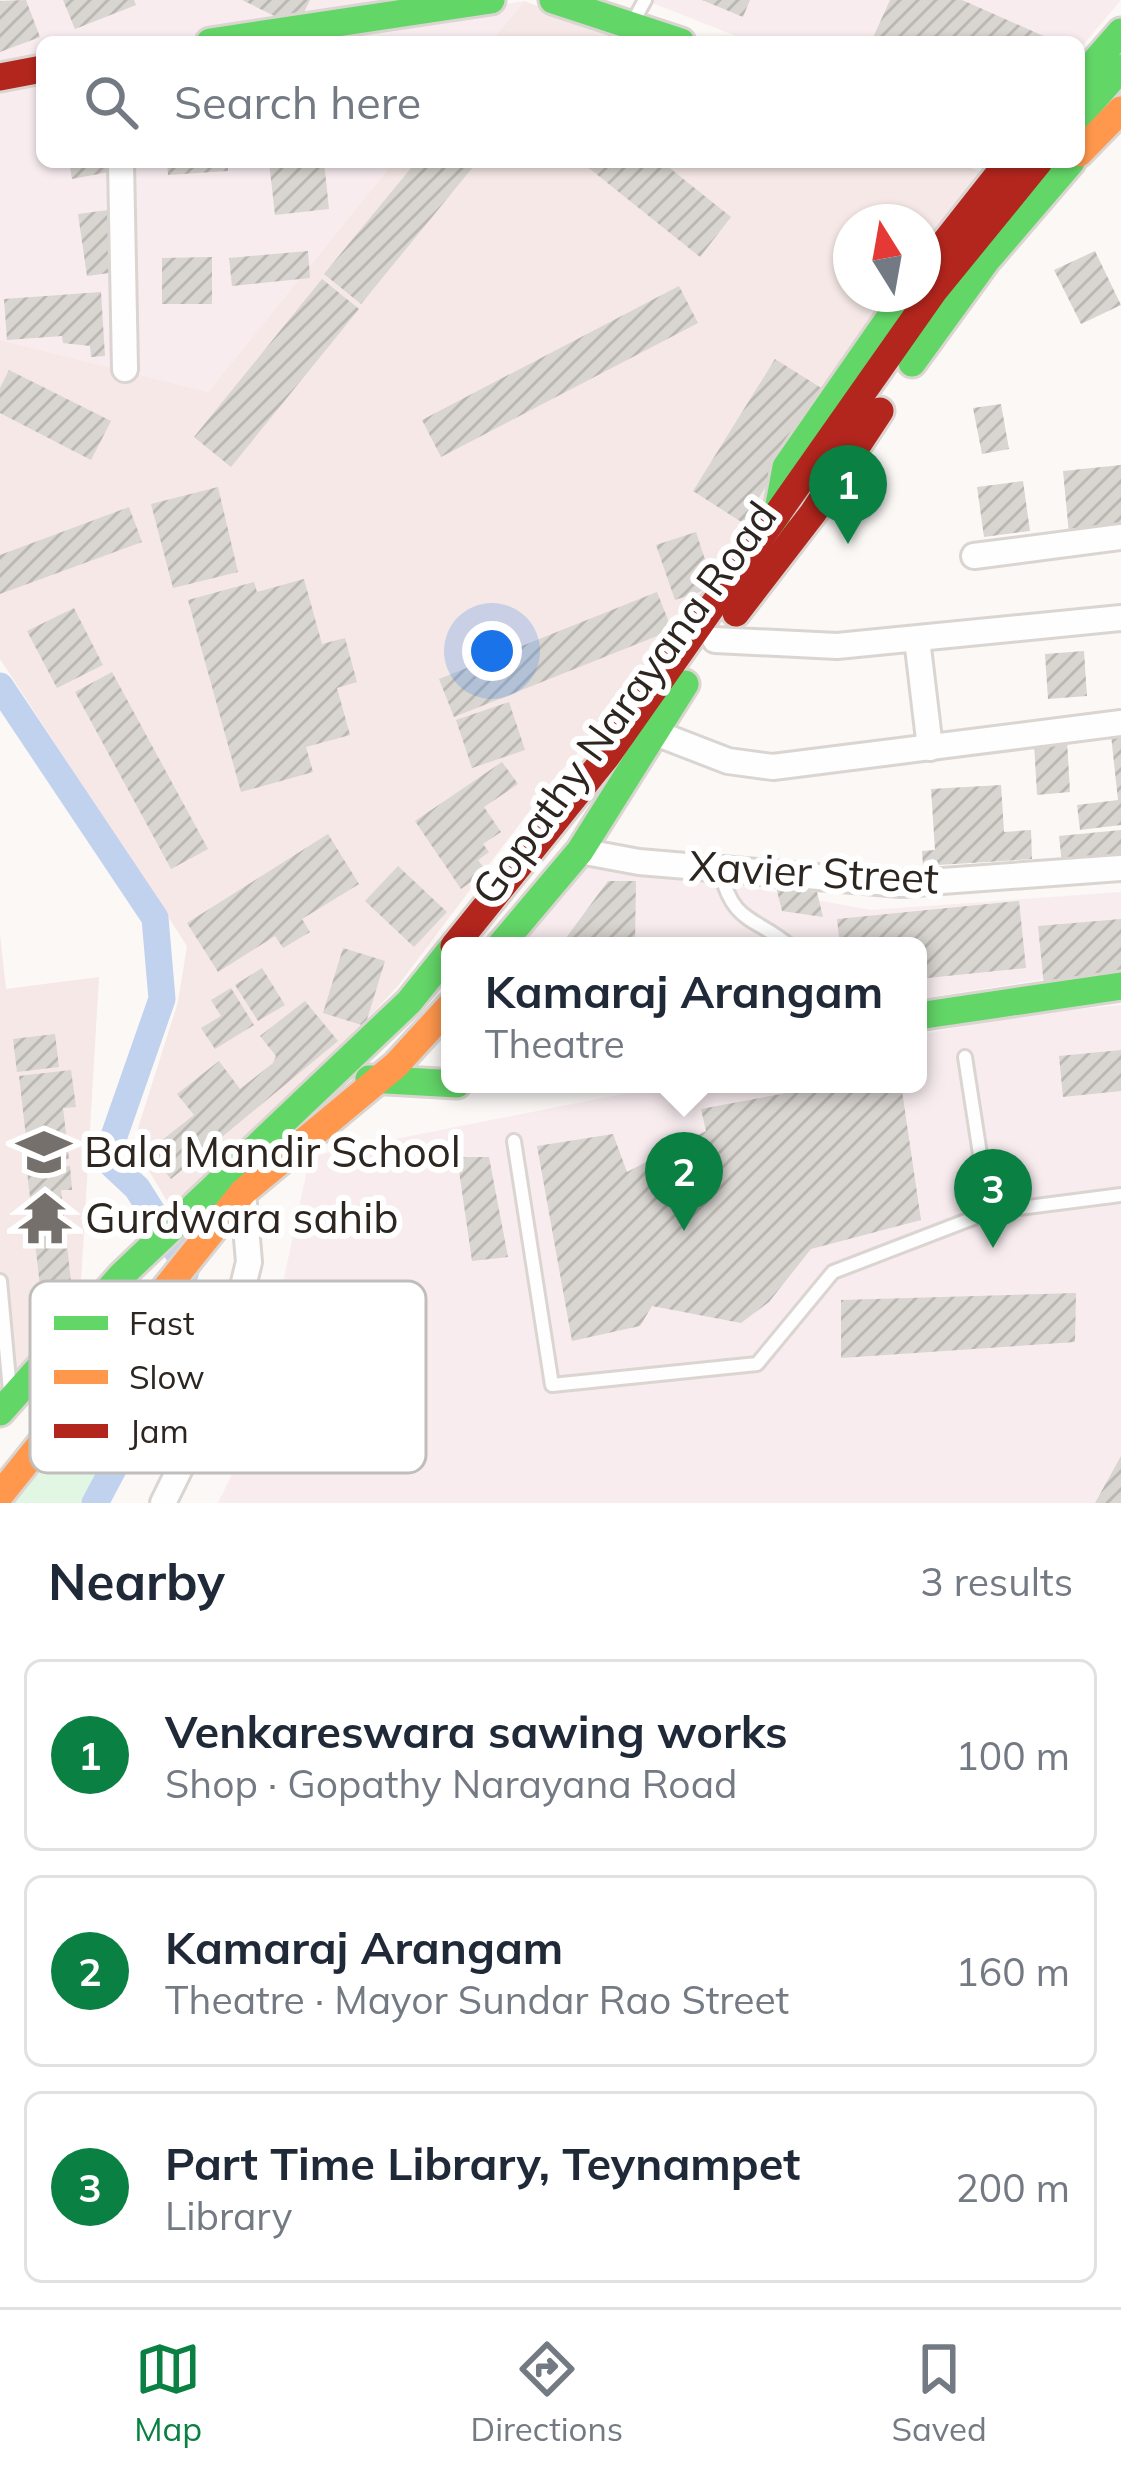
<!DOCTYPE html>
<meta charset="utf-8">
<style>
:root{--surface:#fff;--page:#f6f6f7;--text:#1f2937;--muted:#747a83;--line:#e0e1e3;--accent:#0b8043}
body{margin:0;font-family:Mulish,sans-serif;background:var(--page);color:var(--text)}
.compass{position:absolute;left:833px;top:204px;width:108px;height:108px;border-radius:50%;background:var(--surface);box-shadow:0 3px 9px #0004;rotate:349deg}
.you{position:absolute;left:492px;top:651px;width:42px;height:42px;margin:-30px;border:9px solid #fff;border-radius:50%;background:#1a73e8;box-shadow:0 0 0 18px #1a73e833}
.badge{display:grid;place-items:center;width:78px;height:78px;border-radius:50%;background:var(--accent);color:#fff;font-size:39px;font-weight:700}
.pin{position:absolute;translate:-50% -99px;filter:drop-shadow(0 3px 6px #0008)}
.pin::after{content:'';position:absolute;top:63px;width:42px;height:36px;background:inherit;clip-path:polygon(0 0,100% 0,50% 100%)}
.popup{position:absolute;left:441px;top:937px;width:486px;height:156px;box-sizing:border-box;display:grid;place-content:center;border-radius:18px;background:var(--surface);filter:drop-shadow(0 3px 9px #0005);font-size:39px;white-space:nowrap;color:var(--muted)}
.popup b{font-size:45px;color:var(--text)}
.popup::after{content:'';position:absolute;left:50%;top:100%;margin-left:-24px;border:24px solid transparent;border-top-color:var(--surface)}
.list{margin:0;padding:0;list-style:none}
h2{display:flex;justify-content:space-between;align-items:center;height:156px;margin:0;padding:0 48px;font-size:51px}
h2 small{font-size:39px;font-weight:400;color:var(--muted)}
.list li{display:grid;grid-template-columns:78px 1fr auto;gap:36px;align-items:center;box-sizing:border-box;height:192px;margin:0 24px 24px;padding:0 24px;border:3px solid var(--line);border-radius:18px}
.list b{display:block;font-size:45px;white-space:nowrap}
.list p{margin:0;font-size:39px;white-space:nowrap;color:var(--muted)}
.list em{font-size:39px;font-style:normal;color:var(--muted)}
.icon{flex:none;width:66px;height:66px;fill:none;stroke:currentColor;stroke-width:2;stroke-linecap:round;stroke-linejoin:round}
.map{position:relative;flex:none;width:1121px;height:1503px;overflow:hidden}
.search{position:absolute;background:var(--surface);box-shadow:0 3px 9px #0004;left:36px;right:36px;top:36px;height:132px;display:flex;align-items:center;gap:30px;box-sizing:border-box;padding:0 42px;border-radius:18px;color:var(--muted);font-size:45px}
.sheet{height:804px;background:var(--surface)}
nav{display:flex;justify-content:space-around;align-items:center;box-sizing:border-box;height:168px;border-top:3px solid var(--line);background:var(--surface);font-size:33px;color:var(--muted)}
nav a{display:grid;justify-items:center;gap:6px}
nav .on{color:var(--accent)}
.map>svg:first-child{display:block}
</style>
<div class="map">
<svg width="1121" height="1503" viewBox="0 0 1121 1503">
<defs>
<pattern id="building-hatch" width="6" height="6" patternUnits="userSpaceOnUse" patternTransform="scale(3)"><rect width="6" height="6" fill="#d9d5d1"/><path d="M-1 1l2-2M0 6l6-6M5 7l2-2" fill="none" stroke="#bbb7b3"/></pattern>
</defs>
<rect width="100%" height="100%" fill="#fbf8f6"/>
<g fill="#f8ecef">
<polygon points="0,0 447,0 189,42 42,42 42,66 0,73"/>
<polygon points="645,0 1121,0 1079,50 1079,42 751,42"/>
<polygon points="524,1 491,42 292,42"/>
<polygon points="42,86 42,162 394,162 208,392 0,340 0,93"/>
<polygon points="599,860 871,910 1121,892 1121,967 918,999 918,946 519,946 579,869"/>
<polygon points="1121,1005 1121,1503 218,1503 250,1438 310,1156 673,1084 918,1084 918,1035 1020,1015"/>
</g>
<g fill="#f5e8e6">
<polygon points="524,1 633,42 491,42"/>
<polygon points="394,162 954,162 982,172 923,268 923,222 851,222 851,294 907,294 690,629 552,781 397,987 302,1089 170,1206 133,1144 178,1002 187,946 0,659 0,340 208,392"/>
<polygon points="0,934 6,989 99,977 79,1315 0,1387"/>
</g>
<polygon fill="#e2f7e3" points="145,1325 119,1421 82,1503 10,1503"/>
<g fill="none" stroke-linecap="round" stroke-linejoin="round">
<polyline stroke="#c1d2ee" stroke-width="27" points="0,686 155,918 162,999 106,1159 137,1188 187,1267 144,1411 95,1503"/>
</g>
<g fill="url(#building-hatch)">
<polygon points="26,0 40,37 0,52 0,1"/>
<polygon points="63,0 134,0 136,5 75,29"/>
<polygon points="242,0 310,0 297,27"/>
<polygon points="702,0 750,0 743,17"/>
<polygon points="890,0 962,0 1057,42 871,42"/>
<polygon points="69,162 107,162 109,172 72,179"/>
<polygon points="167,162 228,162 228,171 168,175"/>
<polygon points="269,162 324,162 329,209 275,215"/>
<polygon points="416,162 473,167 361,304 324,274"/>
<polygon points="587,162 662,162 731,217 700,257 585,165"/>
<polygon points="108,210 117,272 87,276 78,214"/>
<polygon points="308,251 310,278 232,286 229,258"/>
<polygon points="1095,251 1121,305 1081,324 1054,270"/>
<polygon points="212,257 212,304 162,304 162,258"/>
<polygon points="322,279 359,309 231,467 194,437"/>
<polygon points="679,286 698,323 441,457 422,420"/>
<polygon points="101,292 105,356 91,357 90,346 63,343 62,336 7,340 4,299"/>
<polygon points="775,359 826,391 743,523 693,491"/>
<polygon points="9,370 111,421 91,460 0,413 0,388"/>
<polygon points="1001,404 1009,449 982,454 973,408"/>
<polygon points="1121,465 1121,529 1069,534 1063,471"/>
<polygon points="1023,481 1030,531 984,537 977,487"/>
<polygon points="218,487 238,572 173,588 151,504"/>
<polygon points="129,507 142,542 0,594 0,555"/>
<polygon points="696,532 714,587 675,600 656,545"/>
<polygon points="304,579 322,644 345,638 357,682 337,688 350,735 306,747 313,772 241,792 188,600 254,582 257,592"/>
<polygon points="657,592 672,630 454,717 439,679"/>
<polygon points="74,608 103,665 57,688 27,631"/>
<polygon points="1084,651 1087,696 1048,699 1045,654"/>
<polygon points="112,672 208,849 171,869 75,692"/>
<polygon points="509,702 525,750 472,768 456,720"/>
<polygon points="1121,734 1121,825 1080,830 1077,805 1118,800 1111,735"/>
<polygon points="1067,740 1070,792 1037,795 1034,743"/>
<polygon points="502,762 518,784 484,807 501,832 483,844 489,852 478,860 486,871 461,889 415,821"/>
<polygon points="1001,785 1004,832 1031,830 1032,859 923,866 922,851 935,850 931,789"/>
<polygon points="1121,830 1121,857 1062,864 1059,836"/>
<polygon points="328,834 359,884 302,919 310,932 283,948 275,936 218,972 187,923"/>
<polygon points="398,866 447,912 414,947 365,901"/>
<polygon points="608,881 636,881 635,944 560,946"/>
<polygon points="776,887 817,892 823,917 782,911"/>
<polygon points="1019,901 1026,968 918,979 918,946 840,946 837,919"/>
<polygon points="1121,919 1121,978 1044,986 1038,926"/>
<polygon points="343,948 385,961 365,1026 323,1013"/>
<polygon points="262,968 285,1005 258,1021 235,985"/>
<polygon points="231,988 254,1025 215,1049 201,1028 221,1016 211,1000"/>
<polygon points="305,1001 338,1041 171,1179 148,1151 194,1115 177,1094 219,1061 240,1089 273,1063 276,1056 260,1036"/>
<polygon points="55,1034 59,1067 17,1072 13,1039"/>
<polygon points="1121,1050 1121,1091 1063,1097 1059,1056"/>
<polygon points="71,1070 76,1107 63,1108 69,1159 29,1163 19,1076"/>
<polygon points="835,1084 901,1084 921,1220 811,1249 769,1302 741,1323 652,1306 640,1326 572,1341 537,1146 613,1134 627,1172 706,1131 701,1109"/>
<polygon points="457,1157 489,1157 508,1257 472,1261"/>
<polygon points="70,1166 72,1190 61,1190 74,1310 43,1313 27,1171"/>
<polygon points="1076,1293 1075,1342 841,1358 841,1300"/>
<polygon points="1121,1456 1121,1503 1095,1503"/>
</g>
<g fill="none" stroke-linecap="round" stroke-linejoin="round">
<defs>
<g id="lane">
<polyline points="633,22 645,0"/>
<path d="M720 870C733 924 754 916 790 946"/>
<polyline points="965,1057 989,1212 1121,1195"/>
<polyline points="514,1141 552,1385 757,1364 833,1272 989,1212"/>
<polyline points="0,1281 10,1391"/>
</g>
<g id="street">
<polyline points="121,162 125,369"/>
<polyline points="974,556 1121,537"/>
<polyline points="917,639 930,748"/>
<polyline points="715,640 837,646 1121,618"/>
<polyline points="653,732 728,761 773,767 1121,723"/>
<polyline points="580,851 639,862 901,884 1121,868"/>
<polyline points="163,1503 216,1395 249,1262 243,1192"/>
</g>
<g id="fast">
<polyline points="553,0 681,42"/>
<polyline points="210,42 491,0"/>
<polyline points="1079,80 1121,32"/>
<polyline points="1079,116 1121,68"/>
<polyline points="912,363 986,261 1071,162"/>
<polyline points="776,521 786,467 906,294"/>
<polyline points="500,946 580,851 685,684"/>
<polyline points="918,1016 1121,986"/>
<polyline points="369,1079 457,1084"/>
<polyline points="0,1412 122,1275 409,1002 450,951"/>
</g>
<g id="slow">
<polyline points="1079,153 1121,110"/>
<polyline points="0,1495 243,1192 396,1065 450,1006"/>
</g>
<g id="jam">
<polyline points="0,77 42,69"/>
<polyline points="923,270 1008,162"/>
<polyline points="736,613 813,513 880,411"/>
<polyline points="454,946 607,756 934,291 1039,162"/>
</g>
</defs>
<use href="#lane" stroke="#dad5d1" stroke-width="18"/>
<use href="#street" stroke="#dad5d1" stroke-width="30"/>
<use href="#fast" stroke="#dad5d1" stroke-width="33"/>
<use href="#slow" stroke="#dad5d1" stroke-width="33"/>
<use href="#jam" stroke="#dad5d1" stroke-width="33"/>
<use href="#lane" stroke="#fefefe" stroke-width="12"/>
<use href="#street" stroke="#fefefe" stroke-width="24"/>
<use href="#fast" stroke="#63d668" stroke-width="27"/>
<use href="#slow" stroke="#ff974d" stroke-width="27"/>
<use href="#jam" stroke="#b3261e" stroke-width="27"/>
</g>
<defs>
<symbol id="school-bare" viewBox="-9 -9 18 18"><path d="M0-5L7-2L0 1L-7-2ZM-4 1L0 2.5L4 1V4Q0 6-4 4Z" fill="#75706b" stroke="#fff" stroke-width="2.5" paint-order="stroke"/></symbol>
<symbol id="temple-bare" viewBox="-9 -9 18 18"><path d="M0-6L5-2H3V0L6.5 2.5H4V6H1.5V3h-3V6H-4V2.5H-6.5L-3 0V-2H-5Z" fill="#75706b" stroke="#fff" stroke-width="2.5" paint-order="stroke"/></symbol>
</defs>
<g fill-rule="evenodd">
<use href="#school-bare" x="6" y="1114" width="76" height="76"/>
<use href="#temple-bare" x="7" y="1180" width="76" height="76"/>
</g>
<g text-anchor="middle" stroke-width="12" stroke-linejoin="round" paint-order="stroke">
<g font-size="42" fill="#2d2620" stroke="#fff">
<text transform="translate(624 703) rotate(-54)" y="15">Gopathy Narayana Road</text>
<text transform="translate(814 872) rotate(3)" y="15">Xavier Street</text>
</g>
<g font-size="42" fill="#2d2620" stroke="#fff" text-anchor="start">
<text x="84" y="1167">Bala Mandir School</text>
<text x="85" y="1233">Gurdwara sahib</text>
</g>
</g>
<rect x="30" y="1281" width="396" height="192" rx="18" fill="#fff" stroke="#c0bebc" stroke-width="3"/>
<rect x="54" y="1316" width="54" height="14" fill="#63d668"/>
<rect x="54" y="1370" width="54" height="14" fill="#ff974d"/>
<rect x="54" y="1424" width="54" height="14" fill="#b3261e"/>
<g font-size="33" fill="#2d2620">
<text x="129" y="1335">Fast</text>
<text x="129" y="1389">Slow</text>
<text x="129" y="1443">Jam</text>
</g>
</svg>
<svg class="compass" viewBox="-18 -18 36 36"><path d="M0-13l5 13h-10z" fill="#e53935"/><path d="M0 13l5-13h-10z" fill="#747a83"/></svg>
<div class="you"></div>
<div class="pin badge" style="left:848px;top:544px">1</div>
<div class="pin badge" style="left:684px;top:1231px">2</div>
<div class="popup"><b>Kamaraj Arangam</b>Theatre</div>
<div class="pin badge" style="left:993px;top:1248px">3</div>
<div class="search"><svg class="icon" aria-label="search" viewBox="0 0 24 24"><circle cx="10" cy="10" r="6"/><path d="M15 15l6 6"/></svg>Search here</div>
</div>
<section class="sheet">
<h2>Nearby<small>3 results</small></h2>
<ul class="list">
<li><span class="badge">1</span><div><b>Venkareswara sawing works</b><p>Shop · Gopathy Narayana Road</p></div><em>100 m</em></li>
<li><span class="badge">2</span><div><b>Kamaraj Arangam</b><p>Theatre · Mayor Sundar Rao Street</p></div><em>160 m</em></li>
<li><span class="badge">3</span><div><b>Part Time Library, Teynampet</b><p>Library</p></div><em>200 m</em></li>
</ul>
</section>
<nav>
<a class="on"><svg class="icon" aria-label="map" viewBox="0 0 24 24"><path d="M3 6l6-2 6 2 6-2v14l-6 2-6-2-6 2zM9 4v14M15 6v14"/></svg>Map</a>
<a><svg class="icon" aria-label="directions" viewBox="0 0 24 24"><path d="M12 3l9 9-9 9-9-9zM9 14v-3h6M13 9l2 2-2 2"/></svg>Directions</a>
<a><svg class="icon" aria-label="saved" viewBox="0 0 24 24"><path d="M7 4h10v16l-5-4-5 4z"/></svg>Saved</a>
</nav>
